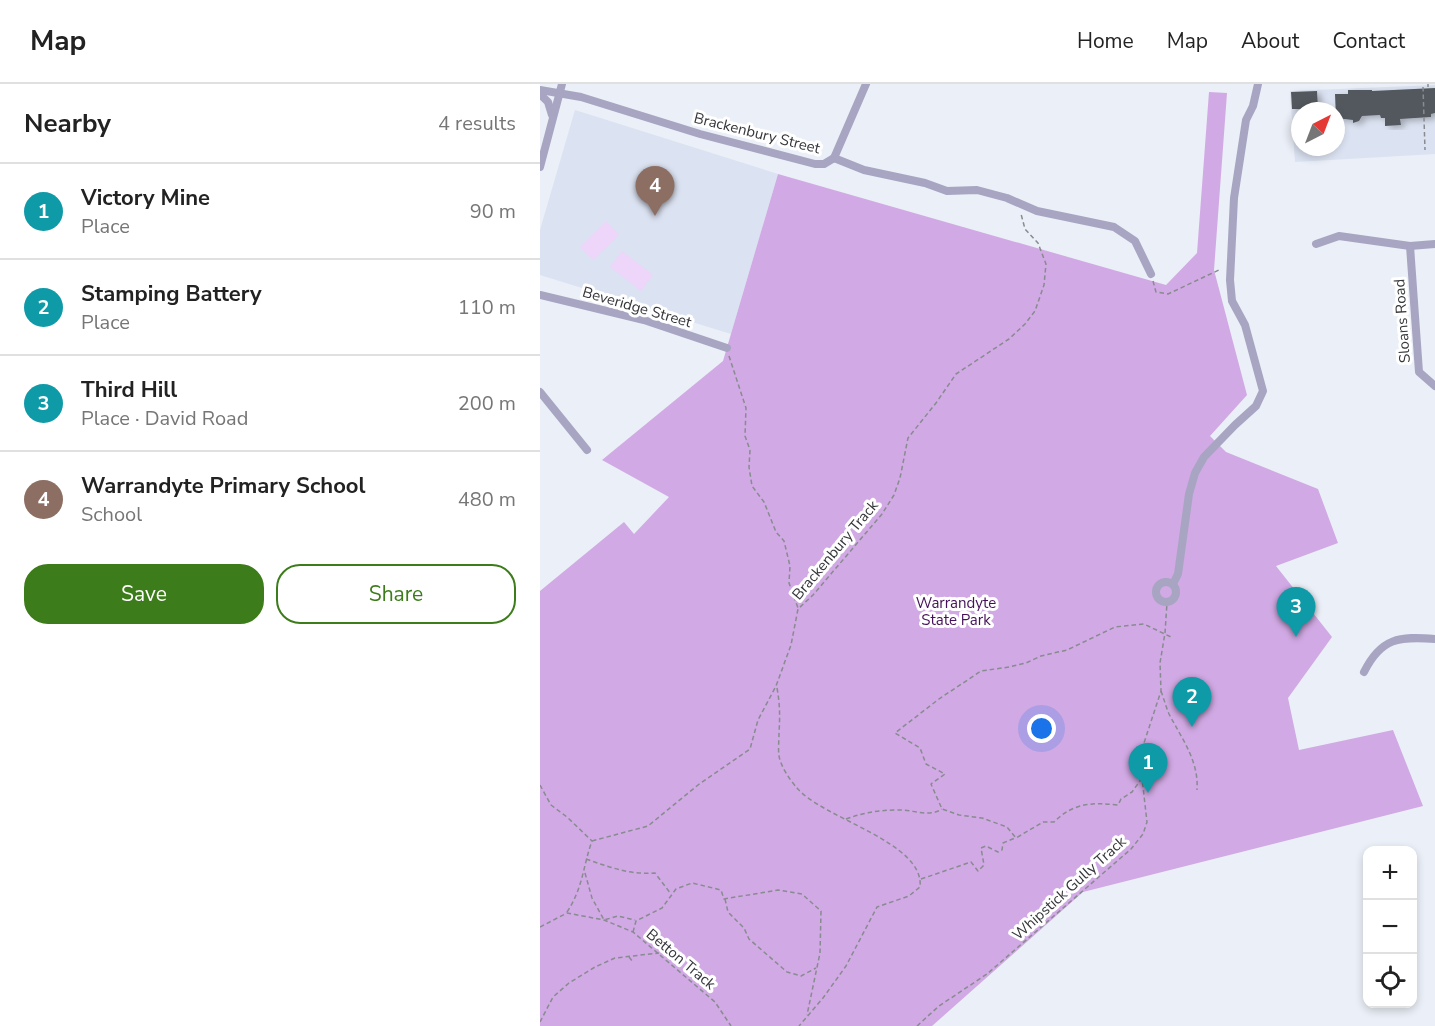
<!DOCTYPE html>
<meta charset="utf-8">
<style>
:root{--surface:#fff;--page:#f6f6f6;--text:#222;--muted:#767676;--line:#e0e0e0;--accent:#3d7c1a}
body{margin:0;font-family:"Nunito Sans",sans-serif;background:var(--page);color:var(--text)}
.controls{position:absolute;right:18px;bottom:18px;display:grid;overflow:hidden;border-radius:12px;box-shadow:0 3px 9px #0003}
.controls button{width:54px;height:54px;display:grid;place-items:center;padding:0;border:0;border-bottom:2px solid var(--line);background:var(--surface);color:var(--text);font:30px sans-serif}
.compass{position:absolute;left:751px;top:18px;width:54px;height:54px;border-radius:50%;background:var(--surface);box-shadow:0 3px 9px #0003;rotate:42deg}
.you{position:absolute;left:502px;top:645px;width:21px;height:21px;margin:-15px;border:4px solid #fff;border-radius:50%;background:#1a73e8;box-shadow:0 0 0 9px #1a73e833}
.badge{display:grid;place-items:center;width:39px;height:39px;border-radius:50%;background:var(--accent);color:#fff;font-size:20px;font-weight:700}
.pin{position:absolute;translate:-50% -50px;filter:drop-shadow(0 2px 3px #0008)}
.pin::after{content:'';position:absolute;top:32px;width:21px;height:18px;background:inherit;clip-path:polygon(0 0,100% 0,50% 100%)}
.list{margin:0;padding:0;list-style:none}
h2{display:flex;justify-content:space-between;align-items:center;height:78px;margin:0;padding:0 24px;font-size:26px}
h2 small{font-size:20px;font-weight:400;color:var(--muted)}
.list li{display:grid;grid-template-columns:39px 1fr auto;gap:18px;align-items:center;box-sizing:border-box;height:96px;padding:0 24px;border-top:2px solid var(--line)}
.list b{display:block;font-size:22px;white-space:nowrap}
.list p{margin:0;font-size:20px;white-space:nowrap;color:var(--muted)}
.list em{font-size:20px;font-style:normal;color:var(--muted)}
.actions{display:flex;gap:12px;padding:18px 24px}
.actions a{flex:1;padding:14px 0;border:2px solid var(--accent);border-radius:24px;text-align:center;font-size:21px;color:var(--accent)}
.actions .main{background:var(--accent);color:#fff}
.icon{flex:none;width:33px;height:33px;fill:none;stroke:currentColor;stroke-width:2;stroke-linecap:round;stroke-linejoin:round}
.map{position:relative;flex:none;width:895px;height:942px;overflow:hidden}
header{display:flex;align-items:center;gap:36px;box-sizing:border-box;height:84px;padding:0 30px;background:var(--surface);border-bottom:2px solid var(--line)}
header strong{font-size:28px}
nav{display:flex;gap:33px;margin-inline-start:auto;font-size:21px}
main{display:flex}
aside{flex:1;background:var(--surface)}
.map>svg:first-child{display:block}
</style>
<header>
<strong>Map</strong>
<nav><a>Home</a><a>Map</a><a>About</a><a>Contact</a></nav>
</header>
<main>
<aside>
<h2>Nearby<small>4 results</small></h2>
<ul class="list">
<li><span class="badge" style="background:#0f9aa8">1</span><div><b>Victory Mine</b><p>Place</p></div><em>90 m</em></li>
<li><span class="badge" style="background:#0f9aa8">2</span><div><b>Stamping Battery</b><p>Place</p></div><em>110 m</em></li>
<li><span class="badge" style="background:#0f9aa8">3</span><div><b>Third Hill</b><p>Place · David Road</p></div><em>200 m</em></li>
<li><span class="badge" style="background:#8d6e63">4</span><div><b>Warrandyte Primary School</b><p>School</p></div><em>480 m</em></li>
</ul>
<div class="actions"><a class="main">Save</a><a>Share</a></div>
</aside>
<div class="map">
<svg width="895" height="942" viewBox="0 0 895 942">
<defs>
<filter id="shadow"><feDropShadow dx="4" dy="2.5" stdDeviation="3" flood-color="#0004"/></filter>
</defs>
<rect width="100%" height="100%" fill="#ebeff7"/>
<g fill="#dbe2f1" fill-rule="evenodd">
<path d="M895 1V70L755 78 750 7ZM760 27H796V63H760Z"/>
<polygon points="35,26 238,90 191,250 0,191 0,146"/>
</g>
<g fill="#eed5fa">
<polygon points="66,137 79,151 53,176 40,163"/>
<polygon points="82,167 113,191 101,207 70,183"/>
</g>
<polygon fill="#d1a9e4" points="669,8 687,9 674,186 707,311 670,352 686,368 778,405 798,459 736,482 792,553 748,614 759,666 853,646 883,722 543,808 392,942 0,942 0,507 84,438 94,450 129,413 62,376 183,277 238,90 626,201 657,169"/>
<g fill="#53595e" filter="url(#shadow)">
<polygon points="895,4 895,29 891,30 891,33 860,35 861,41 845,42 845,34 841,34 840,31 822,32 819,37 813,39 813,36 796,34 795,10 808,10 808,6 832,6 832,7"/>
<polygon points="777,7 778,25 752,25 751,8"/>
</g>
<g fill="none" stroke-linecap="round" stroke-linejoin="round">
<g stroke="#888b90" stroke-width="1.5" stroke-dasharray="4.5 3" stroke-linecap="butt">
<polyline points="888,0 888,3"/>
<polyline points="883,3 885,66"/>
<polyline points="613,197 616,208 628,210 681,185"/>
<polyline points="189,272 206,324 205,352 210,366 209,383 212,402 224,418 236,448 244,457 250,482 249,499 258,524"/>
<path d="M237 604C240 620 240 634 239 649 239 656 238 665 239 672 241 683 250 696 257 704 283 735 385 758 380 803L369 812 337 823 306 882 283 914 259 942"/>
<path d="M621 607C624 615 626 623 629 630 642 655 659 677 657 706"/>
<path d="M602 694 592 708 581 715 578 721C552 718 533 719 514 738H503L476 754 467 743 442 734 419 731 402 725 391 700 405 690 386 680 380 664 355 649 399 615 441 587 469 583 486 579 501 572 527 566 575 543 604 540 633 554"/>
<polyline points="0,701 11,721 27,733 52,757"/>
<path d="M306 735C323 729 338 726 357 726 372 725 389 734 402 725"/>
<polyline points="52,757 108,742 158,701 210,665 218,636 236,602 251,561 258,525 273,511 342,430 354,411 360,394 368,354 396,319 416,290 469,255 485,240 495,227 504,201 506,180 498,159 485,145 481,130"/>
<path d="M46 775C69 783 90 791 115 789L131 810"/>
<polyline points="45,789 52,814 64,836 78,832 95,836"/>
<polyline points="381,795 431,778 438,787 444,781 441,764 446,762 458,768 462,766 463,759 475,754"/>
<polyline points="185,815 188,828 204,844 209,855 247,888 261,892 276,884"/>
<path d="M27 828C43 804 43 782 52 757"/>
<polyline points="0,843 27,829 64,836 93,848 175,918 191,942"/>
<polyline points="93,848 96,837 122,824 136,805 152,799 181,806 184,815 238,806 262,810 281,827 280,869 267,931"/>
<polyline points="89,873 93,878"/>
<polyline points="0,938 13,913 29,899 55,883 75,874 119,869"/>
<polyline points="377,942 399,922 447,890 591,765 603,750 607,738 602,694 603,662 621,607 620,579 625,549 627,519"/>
</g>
<g stroke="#a7a5c2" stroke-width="8">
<polyline points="0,6 41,13 160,50 275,80 284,80 294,74 324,86 385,99 407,107 437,106 467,114 497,127 574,143 595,157 611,190"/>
<polyline points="0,10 8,18 12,31"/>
<polyline points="294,74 326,0"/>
<polyline points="0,83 22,0"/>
<polyline points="776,160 799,152 870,162 895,160"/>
<polyline points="870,162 879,288 895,302"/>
<polyline points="0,211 104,236 187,264"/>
<polyline points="0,308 47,366"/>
<circle cx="626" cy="508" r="10"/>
<polyline points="633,500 638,490 649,410 655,389 664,373 695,341 716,322 723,307 705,241 692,217 690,196 694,114 706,36 713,22 718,0"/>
<path d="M824 588C841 554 859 552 895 555"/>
</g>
</g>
<g text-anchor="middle" stroke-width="6" stroke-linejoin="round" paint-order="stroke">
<g font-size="15" fill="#343639" stroke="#fff">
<text transform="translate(217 49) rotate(14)" y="5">Brackenbury Street</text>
<text transform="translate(97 223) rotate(16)" y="5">Beveridge Street</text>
<text transform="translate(862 237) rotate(-94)" y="5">Sloans Road</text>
<text transform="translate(295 466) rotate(-50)" y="5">Brackenbury Track</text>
<text transform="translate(529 804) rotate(-42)" y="5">Whipstick Gully Track</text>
<text transform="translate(141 875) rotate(40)" y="5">Betton Track</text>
</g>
<g font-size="15" fill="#441158" stroke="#fff">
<text x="416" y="524">Warrandyte<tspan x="416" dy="17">State Park</tspan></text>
</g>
</g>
</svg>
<div class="controls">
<button>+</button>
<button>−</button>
<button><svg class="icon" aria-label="locate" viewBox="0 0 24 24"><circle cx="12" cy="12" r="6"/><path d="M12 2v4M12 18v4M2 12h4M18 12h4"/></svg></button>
</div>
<svg class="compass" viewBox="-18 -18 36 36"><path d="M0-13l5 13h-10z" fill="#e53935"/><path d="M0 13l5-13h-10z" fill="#767676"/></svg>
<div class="you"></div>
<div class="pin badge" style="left:608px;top:709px;background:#0f9aa8">1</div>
<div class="pin badge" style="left:652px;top:643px;background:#0f9aa8">2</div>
<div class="pin badge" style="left:756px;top:553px;background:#0f9aa8">3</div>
<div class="pin badge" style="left:115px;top:132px;background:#8d6e63">4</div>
</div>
</main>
